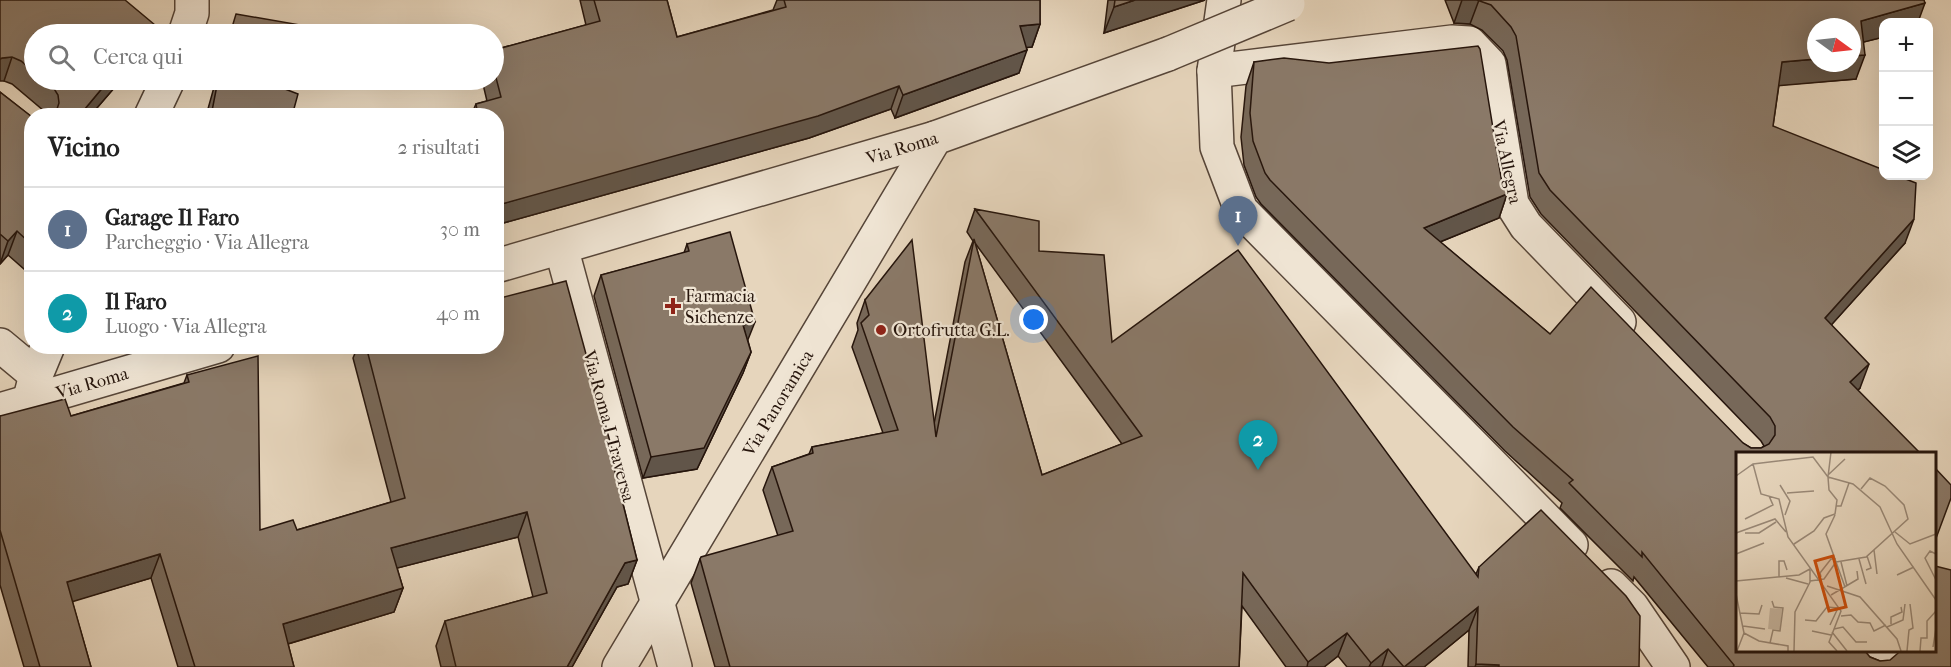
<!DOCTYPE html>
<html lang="it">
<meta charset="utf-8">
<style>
:root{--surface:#fff;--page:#f6f6f6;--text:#222;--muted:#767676;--line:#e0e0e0;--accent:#db2777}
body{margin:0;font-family:"IM FELL French Canon",serif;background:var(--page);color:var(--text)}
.controls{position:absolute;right:18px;top:18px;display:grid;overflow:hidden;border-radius:12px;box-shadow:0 6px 24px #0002}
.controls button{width:54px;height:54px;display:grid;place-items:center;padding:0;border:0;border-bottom:2px solid var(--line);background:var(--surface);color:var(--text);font:30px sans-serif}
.compass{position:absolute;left:1807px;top:18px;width:54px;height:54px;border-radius:50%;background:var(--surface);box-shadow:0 6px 24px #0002;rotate:105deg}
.you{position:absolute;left:1034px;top:320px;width:21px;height:21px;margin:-15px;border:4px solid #fff;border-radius:50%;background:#1a73e8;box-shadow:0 0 0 9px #1a73e833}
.badge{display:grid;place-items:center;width:39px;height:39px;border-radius:50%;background:var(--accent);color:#fff;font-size:20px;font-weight:700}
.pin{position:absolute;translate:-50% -50px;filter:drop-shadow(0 2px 3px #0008)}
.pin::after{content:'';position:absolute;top:32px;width:21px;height:18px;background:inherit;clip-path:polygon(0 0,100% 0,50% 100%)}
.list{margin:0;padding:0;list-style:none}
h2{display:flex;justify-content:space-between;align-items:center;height:78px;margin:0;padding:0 24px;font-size:26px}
h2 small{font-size:20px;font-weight:400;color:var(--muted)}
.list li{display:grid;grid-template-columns:39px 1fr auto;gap:18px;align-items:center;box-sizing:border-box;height:84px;padding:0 24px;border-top:2px solid var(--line)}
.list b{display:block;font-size:22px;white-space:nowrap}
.list p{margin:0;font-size:20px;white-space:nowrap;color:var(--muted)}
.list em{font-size:20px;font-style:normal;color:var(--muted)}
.icon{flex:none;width:33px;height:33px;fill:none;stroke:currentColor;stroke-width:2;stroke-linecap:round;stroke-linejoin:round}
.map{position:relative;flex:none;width:1951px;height:667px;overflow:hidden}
.search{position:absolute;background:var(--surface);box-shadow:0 6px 24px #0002;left:24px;top:24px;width:480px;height:66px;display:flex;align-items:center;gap:15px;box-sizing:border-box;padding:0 21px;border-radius:33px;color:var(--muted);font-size:22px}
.panel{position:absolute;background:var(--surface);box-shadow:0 6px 24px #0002;left:24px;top:108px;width:480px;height:246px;border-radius:24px}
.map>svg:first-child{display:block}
</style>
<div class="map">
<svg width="1951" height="667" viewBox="0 0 1951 667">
<rect width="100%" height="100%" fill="#e6d5bc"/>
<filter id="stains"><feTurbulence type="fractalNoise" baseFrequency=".00333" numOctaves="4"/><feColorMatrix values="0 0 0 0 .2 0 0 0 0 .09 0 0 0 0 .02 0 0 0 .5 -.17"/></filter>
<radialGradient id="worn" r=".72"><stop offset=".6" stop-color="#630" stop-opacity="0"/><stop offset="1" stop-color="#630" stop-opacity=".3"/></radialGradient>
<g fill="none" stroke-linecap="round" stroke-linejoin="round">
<defs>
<g id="minor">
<polyline points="1224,0 1214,71 1217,147 1241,210 1571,545"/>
<polyline points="185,34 192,13 192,0"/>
<polyline points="1214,71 1452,42 1469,43 1489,64 1512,204 1526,226 1619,322"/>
<polyline points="151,116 168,80"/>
<polyline points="561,247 675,667"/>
<polyline points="496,266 935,138"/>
<polyline points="0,345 36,375"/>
<polyline points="29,402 36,375 48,346"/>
<polyline points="0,410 218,346"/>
<polyline points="1611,586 1632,607 1673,667"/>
<polyline points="1873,667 1886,650"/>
</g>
<polyline id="tertiary" points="619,667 935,138 1168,54"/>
</defs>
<use href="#minor" stroke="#564538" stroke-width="36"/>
<use href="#tertiary" stroke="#564538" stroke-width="36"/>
<use href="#minor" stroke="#efe4d3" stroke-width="33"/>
<use href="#tertiary" stroke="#efe4d3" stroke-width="33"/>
<defs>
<polyline id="tertiary-bridge" points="1168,54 1288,4"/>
</defs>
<use href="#tertiary-bridge" stroke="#564538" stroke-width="36" stroke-linecap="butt"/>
<use href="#tertiary-bridge" stroke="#efe4d3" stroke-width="33"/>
</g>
<g fill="#776859" stroke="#26150c" stroke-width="1.5" fill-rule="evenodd">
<polygon points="0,0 155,25 152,34 34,34 34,80 121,80 90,116 47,116 44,111 12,84 4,81"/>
<polygon points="580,0 667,0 677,37 773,10 777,0 1040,0 1040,24 1032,47 1027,47 1019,73 895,118 891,109 809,138 496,225 496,116 473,111 476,104 487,101 482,80 494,80 494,50 586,25"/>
<polygon points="1108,0 1205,0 1104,33"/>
<polygon points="1445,0 1924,0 1884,22 1884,37 1863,42 1856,79 1779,85 1773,126 1905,243 1831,325 1860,388 1858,390 1738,651 1870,657 1880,661 1951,667 1708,667 1634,577 1633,581 1560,508 1562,503 1505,451 1261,204 1256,197 1244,165 1241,137 1246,86 1254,62 1502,183 1507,194 1499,218 1440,242 1550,334 1751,448 1761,448 1764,446 1761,441 1541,214 1530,197 1507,60 1503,51 1482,30 1470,24 1454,23"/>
<polygon points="216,80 288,80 285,89 292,116 206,116"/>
<polygon points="0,92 32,117 32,276 8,255 0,264"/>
<path d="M975 209 1039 251 1112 342 1476 574 1479 567 1639 667H1468L1469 630 1424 667H1347L1338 656 1324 667H1286L1242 606 1239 667H715L691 583 700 559 778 536 763 490 772 467 809 454 812 447 883 433 852 347 858 330 857 323 865 300 934 424 965 262 973 241 967 232ZM975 243 1122 444 1042 475Z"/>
<polygon points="687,244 748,341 751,352 743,373 697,469 643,478 594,296 601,275 684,253"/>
<polygon points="358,346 496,346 615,460 613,464 637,560 628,584 617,587 572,667 441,667 436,646 445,621 533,597 518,537 397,568 403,588 394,612 288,644 294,667 178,667 151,578 72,601 91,667 24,667 0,585 0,416 71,416 184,383 187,375 260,530 297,530 391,502 353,358"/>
</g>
<g fill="#615549" stroke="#26150c" stroke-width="1.5">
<polygon points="1135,0 1205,0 1104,33 1114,7"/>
<polygon points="1462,0 1479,0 1470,24 1454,23"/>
<polygon points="1925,3 1918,22 1884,22 1884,37 1852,45 1861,21"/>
<polygon points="1040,24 1032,47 1012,49 1020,26"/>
<polygon points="155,25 152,34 147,34"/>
<polygon points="1027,50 1019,73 895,118 903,95"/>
<polygon points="1865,55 1856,79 1774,86 1782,62 1816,59 1816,63 1852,63 1852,56"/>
<polygon points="12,57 4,81 0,81 0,59 2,58"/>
<polygon points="109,80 121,80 90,116 79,116"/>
<polygon points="899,86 891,109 809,138 496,225 496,208 498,205"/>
<polygon points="1507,194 1499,218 1415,252 1424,228"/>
<polygon points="1914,219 1905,243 1816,342 1825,318"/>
<polygon points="17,231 8,255 0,264 8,241"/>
<polygon points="755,322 747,342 743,325"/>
<polygon points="751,352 743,373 697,469 643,478 651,457"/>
<polygon points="1869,364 1860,388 1841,406 1850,382"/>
<polygon points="527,512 518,537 382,572 391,548"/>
<polygon points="160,554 151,578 58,606 67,582"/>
<polygon points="637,560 628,584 617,587 572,667 567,667 625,563"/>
<polygon points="403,588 394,612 274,648 283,624"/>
<polygon points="1478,607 1469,630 1424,667 1404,667"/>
<polygon points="1347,633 1338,656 1324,667 1307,667 1308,662"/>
<polygon points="1388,649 1382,667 1369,667 1371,663"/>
<polygon points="1476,664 1499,665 1498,667 1475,667"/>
</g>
<g fill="#8a7968" stroke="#26150c" stroke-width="1.5">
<polygon points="0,0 125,0 155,25 147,34 34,34 34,72 21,61 12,57 2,58 0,59"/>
<polygon points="594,0 667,0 677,37 786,7 784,0 1040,0 1040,24 1020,26 1027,50 903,95 899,86 818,116 498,205 496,202 496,116 459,116 477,110 476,104 501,97 494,70 494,50 600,21"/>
<polygon points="1115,0 1135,0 1114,7"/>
<polygon points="1477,0 1924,0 1925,3 1861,21 1865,55 1852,56 1852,27 1816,27 1816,59 1782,62 1773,126 1884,170 1884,176 1898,176 1916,183 1914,219 1825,318 1869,364 1850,382 1921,454 1738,454 1738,651 1865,651 1870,657 1880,661 1890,660 1897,654 1900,651 1935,651 1935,566 1951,570 1951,667 1733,667 1734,665 1642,552 1642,557 1569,483 1573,480 1513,427 1270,180 1265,173 1253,141 1250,113 1254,62 1284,58 1329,63 1478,46 1480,49 1502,183 1507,194 1424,228 1550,334 1591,287 1743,443 1751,448 1761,448 1769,444 1775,435 1775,426 1770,417 1550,190 1539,173 1516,36 1511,27 1491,5"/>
<polygon points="236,14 306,26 303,34 230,34"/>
<polygon points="44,80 109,80 79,116 51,116 56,112 59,103 58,95 53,87"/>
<polygon points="218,80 288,80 285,89 298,94 292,116 211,116"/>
<polygon points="0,92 32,117 32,245 17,231 8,241 0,234"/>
<polygon points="975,209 1039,221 1039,251 1104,255 1112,342 1238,250 1478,577 1479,567 1541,510 1626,596 1640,616 1639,667 1499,667 1499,665 1476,664 1478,607 1404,667 1388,649 1371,663 1347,633 1308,662 1243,573 1239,667 730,667 700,559 701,557 793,531 772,467 813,453 812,447 898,430 861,323 869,315 865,300 912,240 936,437 974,239 1042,475 1142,436"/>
<polygon points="730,232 755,322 743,325 751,352 704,448 651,457 601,275 689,251 687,244"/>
<polygon points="566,281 615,460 612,460 637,560 625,563 567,667 456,667 445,621 547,593 527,512 391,548 403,588 283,624 294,667 195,667 160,554 67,582 91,667 40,667 0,530 0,416 65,399 71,416 189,382 187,375 258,356 260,530 293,520 297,530 405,498 366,346 496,346 496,299"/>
<polygon points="1935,468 1951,485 1951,498 1935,541"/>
</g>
<g fill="#8f2418" stroke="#efe4d3" stroke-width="2">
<path d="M670 297h6v6h6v6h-6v6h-6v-6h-6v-6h6z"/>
<circle cx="881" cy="330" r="6"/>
</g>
<g text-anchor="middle" stroke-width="4.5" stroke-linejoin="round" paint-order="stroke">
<g font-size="18" fill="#26150c" stroke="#efe4d3">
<text transform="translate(902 148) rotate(-17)" y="6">Via Roma</text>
<text transform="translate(1507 162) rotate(78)" y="6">Via Allegra</text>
<text transform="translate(92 383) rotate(-16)" y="6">Via Roma</text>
<text transform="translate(778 403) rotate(-59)" y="6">Via Panoramica</text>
<text transform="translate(609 426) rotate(75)" y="6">Via Roma I Traversa</text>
</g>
<g font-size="18" fill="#26150c" stroke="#efe4d3" text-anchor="start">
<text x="685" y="302">Farmacia<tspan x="685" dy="21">Sichenze</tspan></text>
<text x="893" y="336">Ortofrutta G.L.</text>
</g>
</g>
<g transform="translate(1736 452)">
<rect width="200" height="200" fill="#e6d5bc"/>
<path d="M34 156 46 157 44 178 32 177Z" fill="#c5b49e"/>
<path fill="none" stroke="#998876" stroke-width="1.5" d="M17 12 25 42 43 47 52 85 105 159 93 190 101 199M92 23 109 7M0 24 17 12 77 5 92 25M92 25 117 32 144 55 161 92 200 148M44 33 54 49 49 63M51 41 78 39M100 54H105L113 31M99 63 90 82 109 135M9 67 37 53 33 44M159 80 174 92 200 82M0 81 39 67 50 80M9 81H23L40 70M58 92 78 79 88 66 99 62 101 48 93 38 92 25 95 0M138 98 141 122M0 102 28 91M200 102 194 99 189 106 200 128M123 107 130 132M100 110 130 105 172 67 168 53 149 34 134 26 125 37M105 110 111 134M130 118 135 116 131 104M161 123 178 115M43 125V109H48L51 118M85 125 84 121 95 107H100M50 126 72 132M0 129 63 123 74 117M74 129 88 127 100 110M91 134 124 145 161 187 165 199M0 142 8 181 1 199M95 143 122 127 121 119M4 161 23 162 26 153M105 164 115 163 122 170 134 171 138 179 150 173M69 168 80 169 91 155 102 156M155 172V165L166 160 165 155M94 173 102 156M7 174 29 177M151 175 167 168 169 152M98 177 107 175 120 190H131M76 179 95 183M96 180 111 199M8 181 23 189 52 194V199M34 191 37 178 44 179 47 156 38 155 36 149M197 195 200 176M58 199 59 160 74 130V118M171 199 173 178 177 176 174 152M184 199 185 186H191V169L200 159"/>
<path fill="#cb4f0c" fill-opacity="0.15" stroke="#cb4f0c" stroke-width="3" d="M97 104 110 155 93 159 79 109Z"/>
<rect width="200" height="200" fill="none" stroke="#26150c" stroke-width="3"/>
</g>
<rect width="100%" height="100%" filter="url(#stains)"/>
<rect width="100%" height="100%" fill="url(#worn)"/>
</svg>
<div class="controls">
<button>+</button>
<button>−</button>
<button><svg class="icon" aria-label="layers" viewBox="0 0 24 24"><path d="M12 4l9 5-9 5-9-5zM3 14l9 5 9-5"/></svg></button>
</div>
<svg class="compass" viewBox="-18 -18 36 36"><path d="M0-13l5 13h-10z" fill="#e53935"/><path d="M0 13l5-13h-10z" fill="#767676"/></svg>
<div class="you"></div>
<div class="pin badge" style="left:1238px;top:246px;background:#5c6f8a">1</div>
<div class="pin badge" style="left:1258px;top:470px;background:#0f9aa8">2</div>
<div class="search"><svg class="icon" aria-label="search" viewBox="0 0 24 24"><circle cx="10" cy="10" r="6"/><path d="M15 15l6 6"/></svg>Cerca qui</div>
<section class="panel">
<h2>Vicino<small>2 risultati</small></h2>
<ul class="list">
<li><span class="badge" style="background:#5c6f8a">1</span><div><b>Garage Il Faro</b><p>Parcheggio · Via Allegra</p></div><em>30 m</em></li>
<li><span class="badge" style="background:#0f9aa8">2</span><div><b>Il Faro</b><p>Luogo · Via Allegra</p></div><em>40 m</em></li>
</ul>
</section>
</div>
